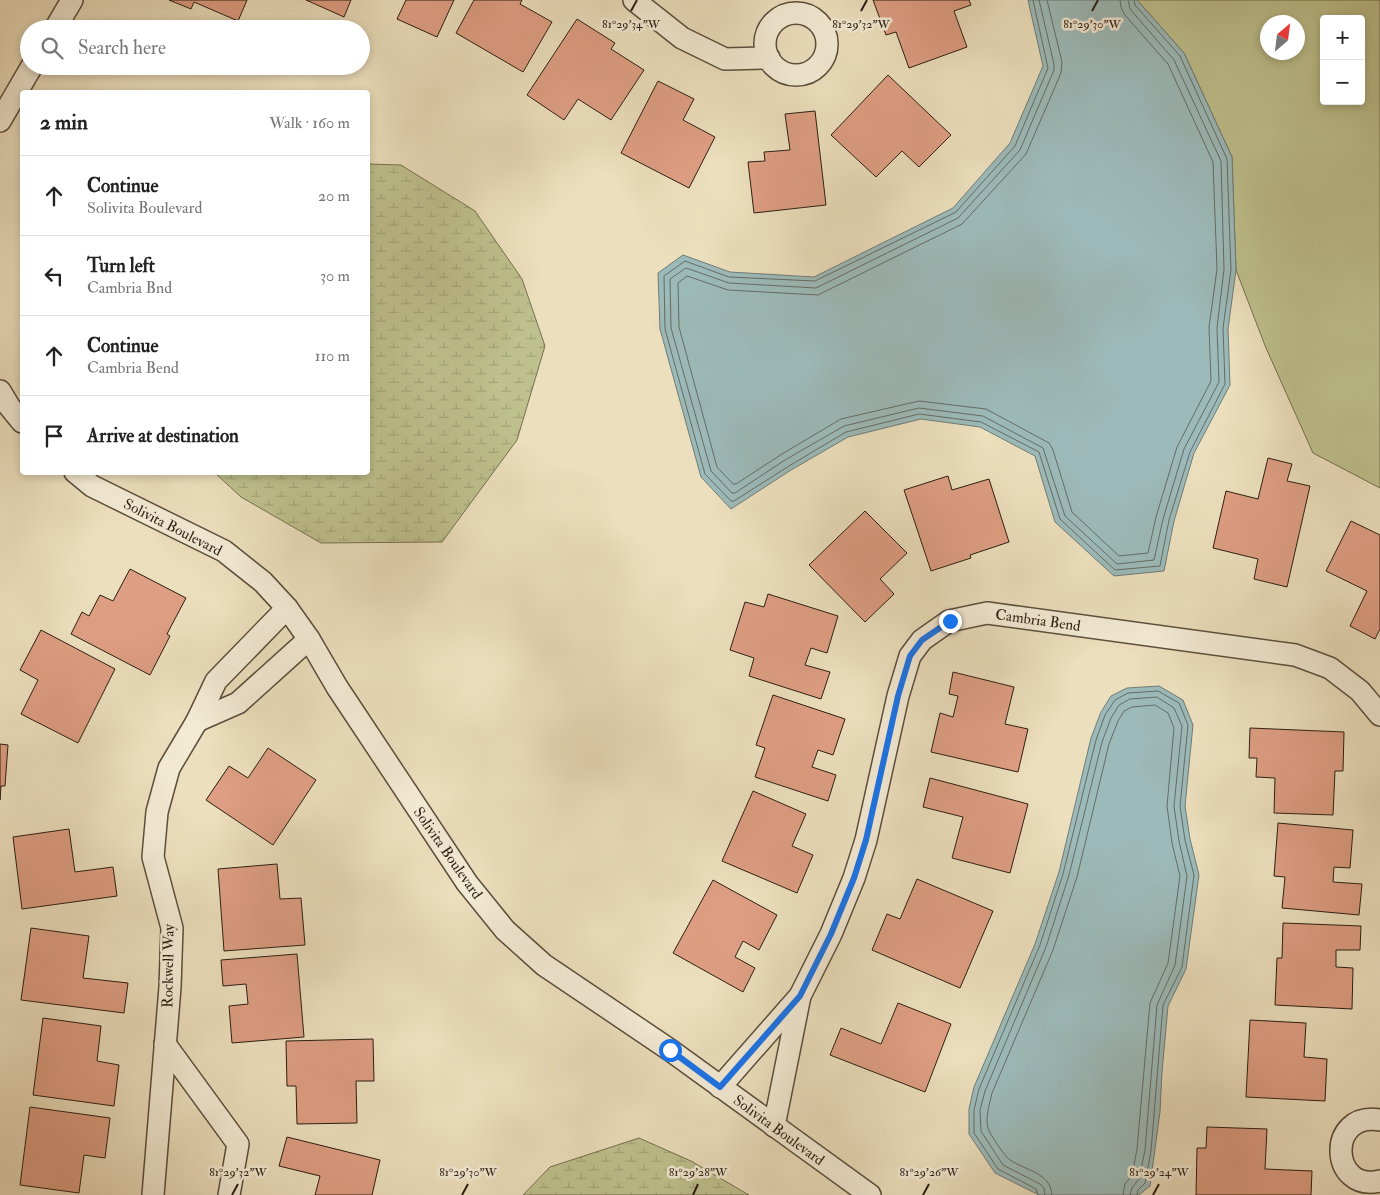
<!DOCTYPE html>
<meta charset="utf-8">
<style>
:root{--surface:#fff;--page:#f6f6f6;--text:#222;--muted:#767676;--line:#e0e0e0}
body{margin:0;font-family:"IM FELL Double Pica",serif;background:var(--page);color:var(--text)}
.controls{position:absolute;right:15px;top:15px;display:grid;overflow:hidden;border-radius:5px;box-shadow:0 2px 8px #0003}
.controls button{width:45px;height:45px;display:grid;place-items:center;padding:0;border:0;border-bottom:1px solid var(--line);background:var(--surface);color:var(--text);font:25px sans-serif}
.compass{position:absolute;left:1260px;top:15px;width:45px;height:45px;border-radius:50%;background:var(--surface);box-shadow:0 2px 8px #0003;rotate:28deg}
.stop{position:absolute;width:15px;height:15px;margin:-11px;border:4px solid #1a73e8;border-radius:50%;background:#fff}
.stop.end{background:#1a73e8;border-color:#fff;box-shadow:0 1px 5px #0008}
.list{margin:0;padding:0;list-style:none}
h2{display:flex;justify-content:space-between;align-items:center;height:65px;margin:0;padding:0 20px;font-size:21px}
h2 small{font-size:16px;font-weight:400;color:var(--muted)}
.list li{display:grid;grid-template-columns:32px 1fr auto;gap:15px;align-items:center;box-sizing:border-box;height:80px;padding:0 20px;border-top:1px solid var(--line)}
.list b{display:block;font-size:19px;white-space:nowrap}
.list p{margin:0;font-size:16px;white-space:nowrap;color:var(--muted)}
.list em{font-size:16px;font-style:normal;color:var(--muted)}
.icon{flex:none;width:28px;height:28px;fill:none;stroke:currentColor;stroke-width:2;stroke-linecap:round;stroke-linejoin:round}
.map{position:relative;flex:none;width:1380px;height:1195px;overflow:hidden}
.search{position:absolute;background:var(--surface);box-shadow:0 2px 8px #0003;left:20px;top:20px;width:350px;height:55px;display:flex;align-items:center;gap:12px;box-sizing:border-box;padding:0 18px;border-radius:28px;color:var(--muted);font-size:19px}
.panel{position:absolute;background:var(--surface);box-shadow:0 2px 8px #0003;left:20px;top:90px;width:350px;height:385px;border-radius:5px}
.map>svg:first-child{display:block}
</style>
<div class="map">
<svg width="1380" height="1195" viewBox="0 0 1380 1195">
<defs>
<pattern id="wetland-marsh" width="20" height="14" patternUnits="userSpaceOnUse" patternTransform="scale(1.25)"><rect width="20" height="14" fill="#bec08d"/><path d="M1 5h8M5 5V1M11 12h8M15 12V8" fill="none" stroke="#a3a579"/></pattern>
</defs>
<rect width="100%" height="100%" fill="#ecdfbd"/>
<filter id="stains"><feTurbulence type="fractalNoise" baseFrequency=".004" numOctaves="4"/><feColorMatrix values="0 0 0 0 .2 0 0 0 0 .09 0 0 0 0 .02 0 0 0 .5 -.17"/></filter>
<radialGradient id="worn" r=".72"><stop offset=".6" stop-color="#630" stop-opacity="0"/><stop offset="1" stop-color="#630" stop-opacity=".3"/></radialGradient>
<path fill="#bec08d" stroke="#746f4f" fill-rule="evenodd" d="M1137 0H1380V488L1313 453 1266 348 1236 270 1232 157 1184 53ZM1324 19H1361V101H1324ZM1268 22H1298V52H1268Z"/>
<g fill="url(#wetland-marsh)" stroke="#746f4f">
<polygon points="368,164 401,165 475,211 522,279 545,346 517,440 442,542 321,543 241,497 215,473 368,472"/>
<polygon points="639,1138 691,1161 749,1195 523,1195 550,1167"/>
</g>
<g fill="#9cbab9" stroke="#6f7c76">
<polygon points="1028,0 1137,0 1184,53 1232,157 1236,270 1228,329 1230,385 1194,453 1174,521 1164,571 1114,576 1055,522 1035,456 980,427 921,419 848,437 791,470 731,509 701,477 660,329 658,273 683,255 730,272 814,277 953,208 1010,143 1043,66"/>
<polygon points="1159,686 1183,700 1193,725 1185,806 1190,839 1199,875 1186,969 1168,1006 1162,1072 1160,1112 1150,1186 1139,1195 1039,1195 995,1173 969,1134 969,1109 974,1087 1035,944 1059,872 1091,738 1101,712 1111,696 1127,688"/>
</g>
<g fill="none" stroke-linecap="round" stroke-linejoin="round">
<g stroke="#646c65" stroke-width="1">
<polyline points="1033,0 1048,68 1015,146 956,212 815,281 729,277 685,261 664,276 665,329 705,474 731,501 734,501 789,466 846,432 919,414 981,422 1039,452 1060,519 1115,570 1160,566 1169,520 1190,452 1225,384 1223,328 1231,270 1227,159 1180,56 1135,5 1134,0"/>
<polyline points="1039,0 1054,64 1054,70 1020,150 958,218 816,288 729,283 686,268 670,279 671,328 711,471 732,493 735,493 785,460 844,426 919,408 983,416 1043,448 1065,516 1117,564 1154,560 1163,519 1184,449 1219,382 1217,328 1224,269 1221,161 1174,60 1130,9 1128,0"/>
<polyline points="1047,0 1062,62 1061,73 1026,154 962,224 818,295 728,290 687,276 678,283 679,327 717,467 733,484 736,484 782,454 841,419 919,401 986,409 1049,443 1053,450 1072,512 1119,556 1148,553 1156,517 1177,447 1211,381 1209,327 1217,269 1213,162 1168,64 1124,14 1121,7 1120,0"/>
<polyline points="1038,1195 1036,1189 998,1169 974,1133 974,1110 979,1089 1040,945 1063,874 1096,740 1105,715 1115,700 1128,693 1158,691 1179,703 1188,725 1180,806 1185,840 1194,875 1182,967 1163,1005 1151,1151 1145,1183 1138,1190 1137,1195"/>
<polyline points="1045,1195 1044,1188 1040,1184 1003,1165 981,1131 980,1110 985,1091 1046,947 1069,875 1102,742 1111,718 1119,705 1130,699 1157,697 1174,708 1182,726 1174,806 1179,841 1187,876 1175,965 1157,1005 1145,1150 1139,1179 1132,1188 1130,1195"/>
<path d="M1052 1195C1051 1173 1025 1170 1010 1160 1005 1157 989 1133 988 1128 985 1117 990 1103 992 1093L1053 950 1077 877 1109 744 1118 721 1124 711 1132 707 1155 705 1168 713 1174 728 1167 806 1172 843 1180 876 1168 963 1150 1003 1137 1149 1132 1176 1125 1184 1123 1195"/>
</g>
</g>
<g fill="#de9e83" stroke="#2b1e11">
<polygon points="169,0 247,0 238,21 194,2 191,9"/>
<polygon points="306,0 351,0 344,17"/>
<polygon points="406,0 454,0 437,37 397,19"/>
<polygon points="474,0 522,0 520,4 552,22 523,72 456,33"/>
<polygon points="873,0 969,0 971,5 954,11 967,47 909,68 896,32 886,35"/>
<polygon points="577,19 615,43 611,49 644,70 611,120 578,99 564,120 527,95"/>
<polygon points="888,75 951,135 919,167 902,151 876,177 831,135"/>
<polygon points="658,81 694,99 683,120 715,137 689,188 621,153"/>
<polygon points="815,111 826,205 754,213 748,162 765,161 764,152 790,150 785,114"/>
<polygon points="1268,458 1292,464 1287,481 1310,486 1287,587 1254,579 1258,559 1213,548 1226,491 1258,499"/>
<polygon points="948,476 952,490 989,479 1009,542 970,555 971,558 931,571 904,490"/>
<polygon points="865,511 907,553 880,579 894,594 865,622 809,565"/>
<polygon points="1351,521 1380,535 1380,629 1375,639 1350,626 1367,591 1326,571"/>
<polygon points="130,569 186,598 167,634 170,636 150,675 71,634 82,612 89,616 100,595 113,601"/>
<polygon points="768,594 838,616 827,653 811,648 805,665 830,672 821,699 749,676 754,658 730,650 745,602 764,607"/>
<polygon points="41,630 115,669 78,743 21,714 38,680 20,670"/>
<polygon points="953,672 1014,687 1005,724 1028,729 1018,772 931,752 940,713 953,717 958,696 949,694"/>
<polygon points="773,695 845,719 833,755 818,750 812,767 836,775 828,801 755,777 765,748 756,745"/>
<polygon points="1250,728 1344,732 1343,771 1335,771 1333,815 1274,813 1275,778 1256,777 1257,758 1249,758"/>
<polygon points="0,744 8,745 5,786 1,786 0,800"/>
<polygon points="268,748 316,780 273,845 206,800 229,766 248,778"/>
<polygon points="930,778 1028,804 1010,873 952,858 963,817 923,807"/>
<polygon points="753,791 806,814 792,846 813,855 797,893 722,861"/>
<polygon points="1278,823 1353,830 1350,868 1334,867 1333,882 1362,884 1359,915 1282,908 1285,877 1274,876"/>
<polygon points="69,829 75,872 113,867 117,896 22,909 13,837"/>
<polygon points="277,864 280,899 301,898 305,945 224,951 218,869"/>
<polygon points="917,879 993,911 960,988 872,950 887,914 900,919"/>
<polygon points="713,880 777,915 759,950 743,941 735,957 755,968 743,992 673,953"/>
<polygon points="1283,923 1361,926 1360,950 1336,950 1336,967 1353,968 1352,1009 1275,1005 1277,958 1282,958"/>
<polygon points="31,928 89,936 83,978 128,983 124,1013 21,1000"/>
<polygon points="297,954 304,1037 232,1043 229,1006 248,1004 246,984 223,986 221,960"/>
<polygon points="898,1003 951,1024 925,1092 830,1055 841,1028 881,1044"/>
<polygon points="43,1018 101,1026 97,1061 119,1065 114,1106 33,1095"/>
<polygon points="1250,1020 1306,1023 1304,1057 1327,1059 1325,1101 1246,1097"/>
<polygon points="373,1039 374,1081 356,1081 357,1123 297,1124 296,1086 287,1086 286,1041"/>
<polygon points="30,1107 110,1118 105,1158 84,1155 79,1193 20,1185"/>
<polygon points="1207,1127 1267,1129 1265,1169 1312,1171 1311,1195 1196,1195 1197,1148 1206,1148"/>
<polygon points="287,1137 380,1160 372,1195 315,1195 320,1176 279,1166"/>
</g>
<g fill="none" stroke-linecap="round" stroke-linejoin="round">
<defs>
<g id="street">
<polyline points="634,0 682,38 725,59 769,58"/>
<circle cx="796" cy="44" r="31"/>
<polyline points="55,29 72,0"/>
<polyline points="0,121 32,66"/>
<polyline points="0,391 9,406 22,422"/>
<polyline points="75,472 92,486 224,551 263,582 287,608 309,639 337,687 467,883 505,930 544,965 670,1050 870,1195"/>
<polyline points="197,721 238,703 309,639"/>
<polyline points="165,1044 238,1144 229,1195"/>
<polyline points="720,1087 800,996"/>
<path d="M1380 1120C1326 1111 1330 1193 1380 1181"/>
<polyline points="774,1126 800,996 831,934 854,878 866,840 898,696 910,656 922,640 949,621 987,613 1295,655 1330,668 1360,691 1380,715"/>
<polyline points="153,1195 170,987 172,928 153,857 157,812 169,768 197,721 216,681 287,608"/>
</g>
</defs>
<use href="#street" stroke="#5b4e3c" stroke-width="24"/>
<use href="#street" stroke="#f3ead4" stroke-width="21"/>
</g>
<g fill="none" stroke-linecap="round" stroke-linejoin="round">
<polyline stroke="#1a73e8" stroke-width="6" points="670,1050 720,1087 800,996 831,934 854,878 866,840 898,696 910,656 922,640 950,621"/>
</g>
<path fill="none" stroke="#2b1e11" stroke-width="2" d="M631 11 637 0M861 11 867 0M1092 11 1098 0M232 1195 238 1184M462 1195 468 1184M693 1195 698 1184M923 1195 929 1184M1153 1195 1159 1184"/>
<g text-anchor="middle" stroke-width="5" stroke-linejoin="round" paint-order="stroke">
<g font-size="15" fill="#2b1e11" stroke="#f3ead4">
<text transform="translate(173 527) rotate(27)" y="5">Solivita Boulevard</text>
<text transform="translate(1038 620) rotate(8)" y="5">Cambria Bend</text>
<text transform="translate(448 853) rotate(55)" y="5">Solivita Boulevard</text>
<text transform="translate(168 966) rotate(-89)" y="5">Rockwell Way</text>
<text transform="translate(779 1130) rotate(36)" y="5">Solivita Boulevard</text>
</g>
</g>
<g font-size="12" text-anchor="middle" fill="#2b1e11" stroke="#f3ead4" stroke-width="5" stroke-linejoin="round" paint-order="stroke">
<text x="631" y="28">81°29'34"W</text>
<text x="861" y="28">81°29'32"W</text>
<text x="1092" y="28">81°29'30"W</text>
<text x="238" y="1176">81°29'32"W</text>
<text x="468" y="1176">81°29'30"W</text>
<text x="698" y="1176">81°29'28"W</text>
<text x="929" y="1176">81°29'26"W</text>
<text x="1159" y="1176">81°29'24"W</text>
</g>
<rect width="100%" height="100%" filter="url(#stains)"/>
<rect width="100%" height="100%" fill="url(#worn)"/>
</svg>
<div class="controls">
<button>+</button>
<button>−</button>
</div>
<svg class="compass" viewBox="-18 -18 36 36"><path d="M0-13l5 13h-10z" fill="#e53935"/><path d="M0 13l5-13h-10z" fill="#767676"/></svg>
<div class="stop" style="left:670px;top:1050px"></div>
<div class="stop end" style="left:950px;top:621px"></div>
<div class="search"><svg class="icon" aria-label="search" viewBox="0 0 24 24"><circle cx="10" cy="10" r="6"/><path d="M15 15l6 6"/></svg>Search here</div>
<section class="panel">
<h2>2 min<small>Walk · 160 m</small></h2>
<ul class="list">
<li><svg class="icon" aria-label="ahead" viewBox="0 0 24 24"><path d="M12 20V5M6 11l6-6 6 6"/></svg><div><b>Continue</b><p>Solivita Boulevard</p></div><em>20 m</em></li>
<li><svg class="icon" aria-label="left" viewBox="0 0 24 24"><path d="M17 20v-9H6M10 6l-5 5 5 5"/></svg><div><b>Turn left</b><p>Cambria Bnd</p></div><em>30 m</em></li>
<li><svg class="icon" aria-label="ahead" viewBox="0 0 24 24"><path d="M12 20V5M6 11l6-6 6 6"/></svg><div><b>Continue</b><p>Cambria Bend</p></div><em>110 m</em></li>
<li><svg class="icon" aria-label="arrive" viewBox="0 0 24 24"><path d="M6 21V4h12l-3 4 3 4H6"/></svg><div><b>Arrive at destination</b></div></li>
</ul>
</section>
</div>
